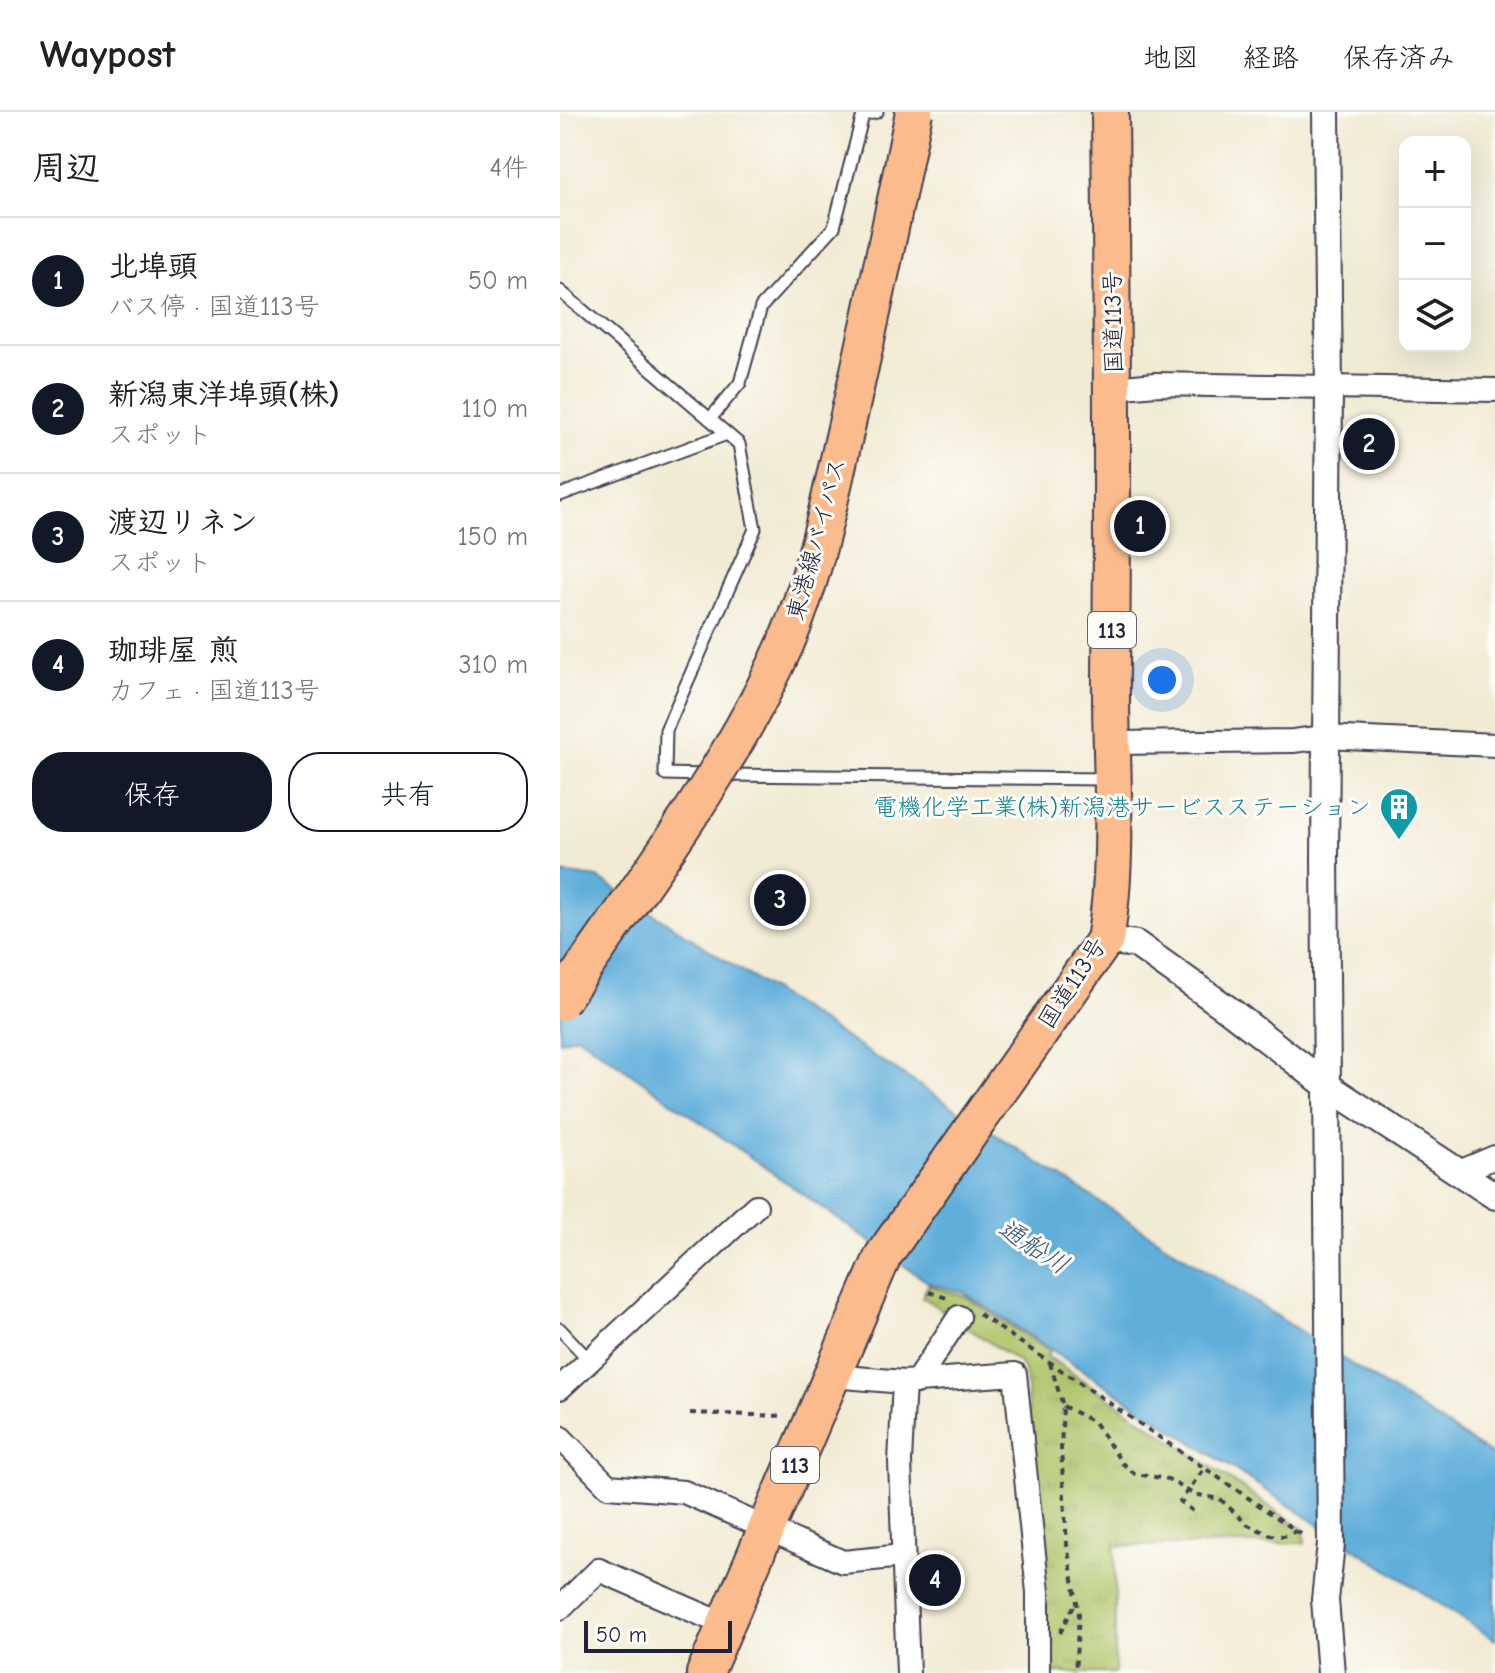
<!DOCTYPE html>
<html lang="ja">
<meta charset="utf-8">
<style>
:root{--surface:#fff;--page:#f6f6f6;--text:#202124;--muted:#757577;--line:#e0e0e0;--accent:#111827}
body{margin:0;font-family:"Comic Neue","Klee One",sans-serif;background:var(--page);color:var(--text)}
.controls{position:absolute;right:24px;top:24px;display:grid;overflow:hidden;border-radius:16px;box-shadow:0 8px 32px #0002}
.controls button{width:72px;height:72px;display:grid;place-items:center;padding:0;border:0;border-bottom:2px solid var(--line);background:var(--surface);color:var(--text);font:40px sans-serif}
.scale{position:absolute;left:24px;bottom:20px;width:148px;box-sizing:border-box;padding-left:8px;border:4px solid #22223b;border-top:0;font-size:22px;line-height:28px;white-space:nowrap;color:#22223b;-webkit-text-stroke:6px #fdfcf7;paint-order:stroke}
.you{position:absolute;left:602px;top:568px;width:28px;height:28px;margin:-20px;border:6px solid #fff;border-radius:50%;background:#1a73e8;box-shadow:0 0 0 12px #1a73e833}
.badge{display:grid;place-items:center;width:52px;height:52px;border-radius:50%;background:var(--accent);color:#fff;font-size:26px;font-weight:700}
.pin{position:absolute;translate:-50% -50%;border:4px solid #fff;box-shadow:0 2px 8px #0006}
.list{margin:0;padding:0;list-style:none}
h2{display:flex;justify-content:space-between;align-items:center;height:104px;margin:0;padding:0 32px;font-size:34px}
h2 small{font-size:26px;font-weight:400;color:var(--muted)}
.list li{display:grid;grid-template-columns:52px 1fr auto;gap:24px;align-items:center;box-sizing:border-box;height:128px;padding:0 32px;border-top:2px solid var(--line)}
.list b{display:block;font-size:30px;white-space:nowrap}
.list p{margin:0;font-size:26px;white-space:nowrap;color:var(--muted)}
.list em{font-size:26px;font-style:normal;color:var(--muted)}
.actions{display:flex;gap:16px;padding:24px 32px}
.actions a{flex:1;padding:18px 0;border:2px solid var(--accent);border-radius:32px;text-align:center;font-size:28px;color:var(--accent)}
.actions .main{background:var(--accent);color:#fff}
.icon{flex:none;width:44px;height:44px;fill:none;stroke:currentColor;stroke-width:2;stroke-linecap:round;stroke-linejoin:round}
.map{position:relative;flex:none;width:935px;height:1561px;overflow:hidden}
header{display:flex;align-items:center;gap:48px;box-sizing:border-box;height:112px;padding:0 40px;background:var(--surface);border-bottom:2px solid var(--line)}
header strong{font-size:38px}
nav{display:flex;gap:44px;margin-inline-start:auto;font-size:28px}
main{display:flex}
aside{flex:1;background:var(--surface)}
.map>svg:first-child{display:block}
</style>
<header>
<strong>Waypost</strong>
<nav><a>地図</a><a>経路</a><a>保存済み</a></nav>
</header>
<main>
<aside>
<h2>周辺<small>4件</small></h2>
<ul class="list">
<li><span class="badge">1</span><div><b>北埠頭</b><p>バス停 · 国道113号</p></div><em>50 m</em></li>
<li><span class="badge">2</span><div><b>新潟東洋埠頭(株)</b><p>スポット</p></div><em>110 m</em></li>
<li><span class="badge">3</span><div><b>渡辺リネン</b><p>スポット</p></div><em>150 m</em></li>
<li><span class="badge">4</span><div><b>珈琲屋 煎</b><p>カフェ · 国道113号</p></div><em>310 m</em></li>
</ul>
<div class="actions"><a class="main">保存</a><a>共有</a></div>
</aside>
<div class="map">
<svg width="935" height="1561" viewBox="0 0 935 1561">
<defs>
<pattern id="park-tufts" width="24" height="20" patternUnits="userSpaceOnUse" patternTransform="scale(2)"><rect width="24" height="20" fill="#aec367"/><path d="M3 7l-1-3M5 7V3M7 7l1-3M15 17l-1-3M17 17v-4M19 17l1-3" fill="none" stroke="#95a75a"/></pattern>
</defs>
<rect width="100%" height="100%" fill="#fdfcf7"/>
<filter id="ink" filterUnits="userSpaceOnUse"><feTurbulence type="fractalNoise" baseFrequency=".0125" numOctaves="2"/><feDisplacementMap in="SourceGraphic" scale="16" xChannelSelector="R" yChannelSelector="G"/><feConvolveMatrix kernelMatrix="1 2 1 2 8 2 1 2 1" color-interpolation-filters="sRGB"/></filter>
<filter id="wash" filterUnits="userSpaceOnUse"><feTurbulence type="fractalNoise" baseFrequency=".006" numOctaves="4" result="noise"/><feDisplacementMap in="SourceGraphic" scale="32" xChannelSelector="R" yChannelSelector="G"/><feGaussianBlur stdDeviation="1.8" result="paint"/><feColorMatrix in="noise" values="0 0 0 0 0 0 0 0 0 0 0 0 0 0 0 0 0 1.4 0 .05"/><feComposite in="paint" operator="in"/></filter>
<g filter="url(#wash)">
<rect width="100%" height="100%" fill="#f2ebd4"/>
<polygon fill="url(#park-tufts)" stroke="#687251" stroke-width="2" points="368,1173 407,1185 489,1239 487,1244 743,1417 745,1431 555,1434 555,1561 486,1561 466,1263 460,1251 362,1185"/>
<polygon fill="#61afdb" stroke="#42688b" stroke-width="2" points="0,761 38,766 935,1345 935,1528 403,1180 369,1171 18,924 0,929"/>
</g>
<g filter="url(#ink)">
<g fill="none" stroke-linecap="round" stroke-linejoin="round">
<defs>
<g id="service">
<polyline points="0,179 179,332 195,417 106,618 105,662 146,663"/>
<polyline points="150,307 180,271 201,195 274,115 303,3 317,0"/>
<polyline points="0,383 167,322"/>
<polyline points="164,663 546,667"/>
<polyline points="0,1217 29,1248"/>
</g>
<g id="minor">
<polyline points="553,276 596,272 935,278"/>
<polyline points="551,631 733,629 765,625 935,633"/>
<polyline points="897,1061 935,1045"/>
<polyline points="272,1264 344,1270 455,1262 478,1480 478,1561"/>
<polyline points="344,1270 340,1350 348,1561"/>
<polyline points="356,1270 399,1205"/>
<polyline points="0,1276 196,1094"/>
<polyline points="0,1325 48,1374 124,1380 283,1450 343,1444"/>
<polyline points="0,1496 39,1458 166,1513"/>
</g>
<g id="tertiary">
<polyline points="766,0 769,276 765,746 771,1432 765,1488 771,1561"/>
<polyline points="545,828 576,832 669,898 769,975 935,1084"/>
</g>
<path id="trunk" d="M145 1561 323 1144 545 828C560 744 550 649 551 563 553 375 552 188 550 0"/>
</defs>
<use href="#service" stroke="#414052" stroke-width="15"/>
<use href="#minor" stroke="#414052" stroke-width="26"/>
<use href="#tertiary" stroke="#414052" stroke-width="30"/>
<use href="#trunk" stroke="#414052" stroke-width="40"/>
<g stroke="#414052" stroke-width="4" stroke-dasharray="6 6" stroke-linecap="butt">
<polyline points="369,1180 390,1187"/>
<polyline points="419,1202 744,1424"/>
<polyline points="490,1251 503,1294 501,1337 507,1433 519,1502 515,1561"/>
<polyline points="503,1294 534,1310 562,1351 575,1362 608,1367 633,1382 660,1387 688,1413 711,1423 724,1424 736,1419"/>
<polyline points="130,1301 224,1304"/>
<polyline points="633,1399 620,1389 645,1356"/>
<polyline points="500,1521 516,1490"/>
</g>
<use href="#service" stroke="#fff" stroke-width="11"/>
<use href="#minor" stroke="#fff" stroke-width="22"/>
<use href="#tertiary" stroke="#fff" stroke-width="26"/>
<use href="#trunk" stroke="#fbbb8c" stroke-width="36"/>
<defs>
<path id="trunk-bridge" d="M0 890C77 778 170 658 225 533 254 467 268 395 284 325 309 217 332 109 354 0"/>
</defs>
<use href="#trunk-bridge" stroke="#414052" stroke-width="40" stroke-linecap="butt"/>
<use href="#trunk-bridge" stroke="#fbbb8c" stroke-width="36"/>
</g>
</g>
<defs>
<symbol id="building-pin" viewBox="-11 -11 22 30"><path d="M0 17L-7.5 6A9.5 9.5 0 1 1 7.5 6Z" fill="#0f9aa8" stroke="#fdfcf7"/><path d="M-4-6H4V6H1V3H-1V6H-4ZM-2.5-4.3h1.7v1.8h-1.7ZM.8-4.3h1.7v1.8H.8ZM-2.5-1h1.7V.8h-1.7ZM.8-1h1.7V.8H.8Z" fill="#fff"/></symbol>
</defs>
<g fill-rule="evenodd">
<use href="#building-pin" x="817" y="673" width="44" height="60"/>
</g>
<g text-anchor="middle" stroke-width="6" stroke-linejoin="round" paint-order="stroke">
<g fill="#fdfcf7" stroke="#646373" stroke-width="2">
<rect x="528" y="500" width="48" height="36" rx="6"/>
<rect x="211" y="1335" width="48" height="36" rx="6"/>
</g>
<g font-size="22" font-weight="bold" fill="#22223b">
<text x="552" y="526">113</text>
<text x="235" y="1361">113</text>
</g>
<g font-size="24" fill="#22223b" stroke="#fdfcf7">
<text transform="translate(553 210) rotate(-91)" y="8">国道113号</text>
<text transform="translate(256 427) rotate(-75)" y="8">東港線バイパス</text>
<text transform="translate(512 871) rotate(-57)" y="8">国道113号</text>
</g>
<g font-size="24" fill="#0d838f" stroke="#fdfcf7" text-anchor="end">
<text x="811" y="703">電機化学工業(株)新潟港サービスステーション</text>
</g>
<g font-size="26" font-style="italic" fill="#3b5a7b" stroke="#fdfcf7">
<text transform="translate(474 1134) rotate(33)" y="9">通船川</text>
</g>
</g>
</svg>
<div class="controls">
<button>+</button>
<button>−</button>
<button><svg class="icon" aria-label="layers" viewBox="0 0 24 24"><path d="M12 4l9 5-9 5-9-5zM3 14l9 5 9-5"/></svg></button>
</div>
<div class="scale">50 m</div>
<div class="you"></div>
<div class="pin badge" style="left:580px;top:414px">1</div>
<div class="pin badge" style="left:809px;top:332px">2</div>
<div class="pin badge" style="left:220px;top:788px">3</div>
<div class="pin badge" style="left:375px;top:1468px">4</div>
</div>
</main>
